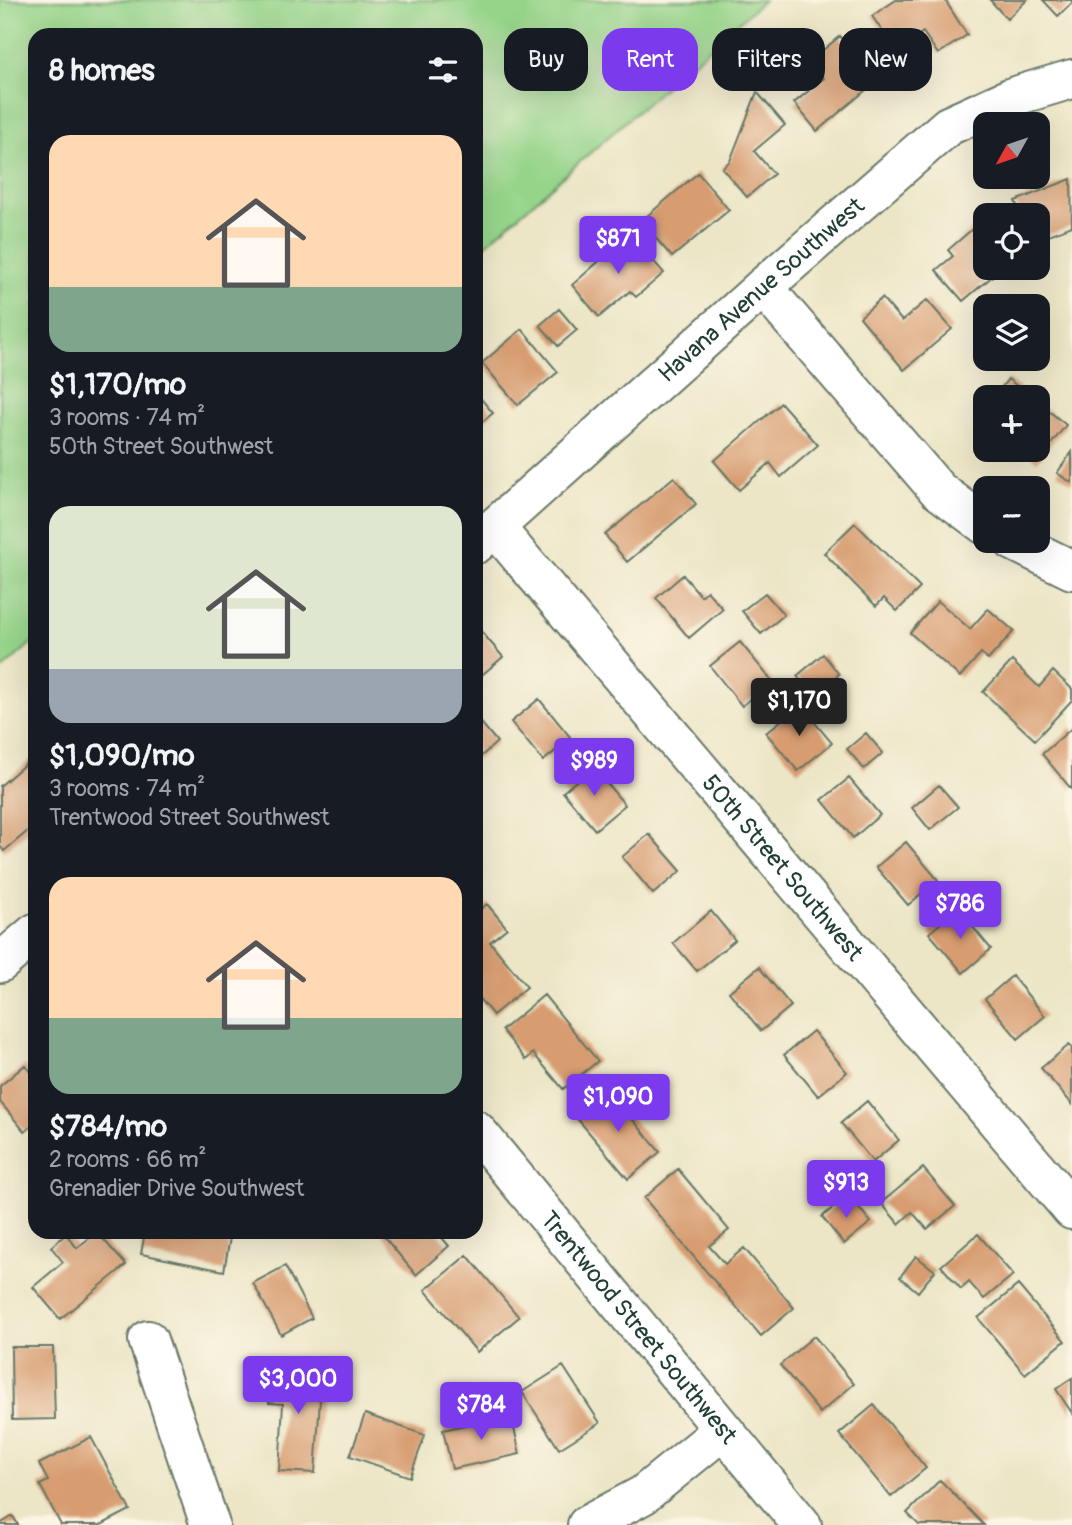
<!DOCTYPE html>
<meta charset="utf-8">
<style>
body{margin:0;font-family:Pangolin,sans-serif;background:#242831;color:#f1f3f6;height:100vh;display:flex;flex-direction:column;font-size:26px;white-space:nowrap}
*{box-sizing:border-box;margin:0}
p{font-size:23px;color:#9ea1a6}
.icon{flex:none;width:38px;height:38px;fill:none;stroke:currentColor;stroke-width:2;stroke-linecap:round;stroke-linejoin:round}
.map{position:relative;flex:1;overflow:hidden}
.drawer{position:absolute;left:28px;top:28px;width:455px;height:1211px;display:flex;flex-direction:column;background:#171b24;border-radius:21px;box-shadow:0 7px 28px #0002}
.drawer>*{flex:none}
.banner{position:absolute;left:504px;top:28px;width:462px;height:63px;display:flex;gap:14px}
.needle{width:46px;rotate:230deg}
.buttons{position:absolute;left:973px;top:112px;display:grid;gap:14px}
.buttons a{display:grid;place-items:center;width:77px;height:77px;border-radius:14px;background:#171b24;box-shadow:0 7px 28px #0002;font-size:35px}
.price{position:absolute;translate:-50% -60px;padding:0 16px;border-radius:7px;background:#7c3aed;color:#fff;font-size:23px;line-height:46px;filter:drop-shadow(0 2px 4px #0008)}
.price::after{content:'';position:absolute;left:50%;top:42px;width:21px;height:16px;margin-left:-10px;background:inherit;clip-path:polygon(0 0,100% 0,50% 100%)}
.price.on{background:#222;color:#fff}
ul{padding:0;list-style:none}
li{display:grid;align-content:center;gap:14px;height:371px;padding:0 21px}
li span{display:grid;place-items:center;height:217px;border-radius:21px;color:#555}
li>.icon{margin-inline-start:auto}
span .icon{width:126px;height:126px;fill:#fffc;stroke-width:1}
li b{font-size:30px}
h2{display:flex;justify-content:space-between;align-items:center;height:84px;padding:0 21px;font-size:30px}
.chip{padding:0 24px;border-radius:21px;background:#171b24;box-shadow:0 7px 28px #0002;font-size:24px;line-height:63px}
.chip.on{background:#7c3aed;color:#fff}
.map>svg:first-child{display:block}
.green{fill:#96d48a;stroke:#5a885f;stroke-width:2}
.building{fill:#d79c6f}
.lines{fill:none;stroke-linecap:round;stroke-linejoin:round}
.minor-casing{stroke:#677867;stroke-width:42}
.minor{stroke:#fff;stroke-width:38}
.labels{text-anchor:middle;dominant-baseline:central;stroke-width:5;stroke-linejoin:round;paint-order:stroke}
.street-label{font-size:24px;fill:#1f3d34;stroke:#fcf5e5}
</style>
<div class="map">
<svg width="1072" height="1525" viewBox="0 0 1072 1525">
<rect width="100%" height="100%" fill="#fcf5e5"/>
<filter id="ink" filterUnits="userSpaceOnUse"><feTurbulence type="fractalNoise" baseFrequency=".0143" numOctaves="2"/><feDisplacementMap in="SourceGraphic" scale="14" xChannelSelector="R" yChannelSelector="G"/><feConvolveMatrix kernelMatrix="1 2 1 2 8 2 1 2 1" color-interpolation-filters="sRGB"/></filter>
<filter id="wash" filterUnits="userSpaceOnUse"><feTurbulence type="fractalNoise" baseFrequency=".00686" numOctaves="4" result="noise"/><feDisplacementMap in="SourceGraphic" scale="28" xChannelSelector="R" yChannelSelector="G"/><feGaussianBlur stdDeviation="1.57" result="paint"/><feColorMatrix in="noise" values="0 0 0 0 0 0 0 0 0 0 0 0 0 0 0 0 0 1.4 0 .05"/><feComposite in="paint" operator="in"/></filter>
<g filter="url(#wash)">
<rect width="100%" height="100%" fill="#ece6c7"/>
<path class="green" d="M0 0H764L476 253V35H35V640L0 671Z"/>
<g id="blocks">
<path class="building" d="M896 0H945L967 35 938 54 923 32 895 50 872 16Z
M990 0H1027L1007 19Z
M1043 0H1072V3L1058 16Z
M840 36 878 80 817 131 794 103 824 78 810 61Z
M757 92 785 125 754 151 774 174 747 197 722 168 730 161Z
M698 173 729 210 672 257 641 221Z
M1071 179 1072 226 1038 239V215H1021L1015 201Z
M985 218V268H1002L963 301 936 270 953 256 948 250Z
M630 234 664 273 636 297 630 291 599 317 572 285Z
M882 298 902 321 927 300 952 329 904 370 860 317Z
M559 309 577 330 558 346 540 325Z
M522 329 558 372 518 405 482 363Z
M1008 379 1031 397H994Z
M476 393 493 413 476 427Z
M1038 402 1066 425 1037 462 1022 450H1038Z
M781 403 818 445 781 477 770 463 739 490 714 461Z
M1072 452V483L1057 473Z
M674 477 696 504 627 562 605 535Z
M855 523 920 588 897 611 884 598 876 606 824 553Z
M683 575 701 596 707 591 723 609 689 638 656 598Z
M765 593 784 615 761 634 742 611Z
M938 601 970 629 988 609 1014 631 988 660 981 653 960 677 910 633Z
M480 630 503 657 476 680V633Z
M740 642 772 681 742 706 710 666Z
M823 654 839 674 813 696 797 676Z
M1012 661 1039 687 1053 671 1072 689V700L1035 740 983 692Z
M539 699 571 738 543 761 511 722Z
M800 705 832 743 798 771 766 733Z
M478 719 497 742 476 761V721Z
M1072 728V790L1042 754Z
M866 733 883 753 864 769 847 749Z
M31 759 35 764V825L4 851 0 846V786Z
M593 767 625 805 595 830 563 792Z
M849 778 880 815 853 838 822 800Z
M939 785 958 807 930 830 912 808Z
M649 834 681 871 653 894 622 857Z
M906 842 938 880 908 905 876 867Z
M487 904 507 928 490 942 527 987 493 1015 476 995V913Z
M958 909 991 949 963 973 929 933Z
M711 911 735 940 697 971 673 943Z
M759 967 791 1006 761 1031 729 992Z
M1012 976 1045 1016 1018 1039 985 999Z
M544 995 598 1061 563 1089 533 1053 526 1060 502 1030Z
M813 1031 847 1072 818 1096 784 1055Z
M1069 1045 1072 1048V1104L1041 1068Z
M25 1065 31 1072 35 1068V1123L25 1132 0 1102V1086Z
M608 1090 660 1152 628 1179 576 1117Z
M867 1101 899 1140 873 1162 841 1123Z
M923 1168 955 1206 927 1229 912 1212 899 1224 881 1203Z
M678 1169 729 1230 709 1246 725 1264 744 1248 794 1308 761 1336 644 1198Z
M848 1195 871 1222 844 1244 822 1217Z
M97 1232 126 1265 60 1319 33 1287 63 1262 51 1247 66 1234 77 1248Z
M145 1232H231L224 1271 141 1254Z
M380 1232H437L449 1246 416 1275Z
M978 1234 1013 1275 984 1299 969 1282 961 1289 941 1266Z
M467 1255 519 1317 477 1352 425 1290Z
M916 1256 935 1271 918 1292 900 1277Z
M285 1266 312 1318 281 1335 253 1283Z
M1018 1285 1065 1341 1025 1374 978 1318Z
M814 1336 854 1384 820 1413 780 1365Z
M11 1347H53L55 1419 12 1420Z
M563 1366 600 1423 559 1449 522 1392Z
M271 1367 322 1370 315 1473 279 1471 283 1404 269 1403Z
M1072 1378V1413L1056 1389Z
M874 1405 926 1468 891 1497 839 1434Z
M365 1414 425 1435 410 1477 350 1456Z
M511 1415 520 1454 452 1469 443 1430Z
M91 1437 130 1510 101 1525H61L40 1485 48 1481 39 1464Z
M940 1480 984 1525H919L907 1513Z
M13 1516 18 1525H0V1524Z"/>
</g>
</g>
<g filter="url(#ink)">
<use href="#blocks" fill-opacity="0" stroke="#677867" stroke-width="2"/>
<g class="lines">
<defs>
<g id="minor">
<path d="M763 287 938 490 985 525"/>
<path id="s1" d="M495 527 1072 1210"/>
<path d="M1013 541 1072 570"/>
<path id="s2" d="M476 544 763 287 948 126 1012 97 1072 79"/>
<path d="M0 963 35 933"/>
<path id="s3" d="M476 1130 802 1525"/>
<path d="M148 1340 210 1525"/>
<path d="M587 1525 643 1495 723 1430"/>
</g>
</defs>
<use href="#minor" class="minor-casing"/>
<use href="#minor" class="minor"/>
</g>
</g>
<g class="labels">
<g class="street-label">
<text stroke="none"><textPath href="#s2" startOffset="382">Havana Avenue Southwest</textPath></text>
<text stroke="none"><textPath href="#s1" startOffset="446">50th Street Southwest</textPath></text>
<text stroke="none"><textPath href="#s3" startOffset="256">Trentwood Street Southwest</textPath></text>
</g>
</g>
</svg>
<div class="buttons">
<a><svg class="needle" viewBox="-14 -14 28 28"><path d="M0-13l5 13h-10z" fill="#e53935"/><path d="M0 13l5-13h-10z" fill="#9ea1a6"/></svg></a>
<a><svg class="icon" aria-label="locate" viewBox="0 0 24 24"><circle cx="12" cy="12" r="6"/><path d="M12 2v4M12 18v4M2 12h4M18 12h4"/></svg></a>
<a><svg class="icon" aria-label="layers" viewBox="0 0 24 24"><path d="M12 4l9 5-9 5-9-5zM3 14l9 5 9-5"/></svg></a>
<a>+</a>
<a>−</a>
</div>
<b class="price" style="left:618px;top:276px">$871</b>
<b class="price on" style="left:799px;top:738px">$1,170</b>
<b class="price" style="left:594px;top:798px">$989</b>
<b class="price" style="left:960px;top:941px">$786</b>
<b class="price" style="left:618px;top:1134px">$1,090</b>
<b class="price" style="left:846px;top:1220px">$913</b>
<b class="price" style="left:298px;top:1416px">$3,000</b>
<b class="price" style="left:481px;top:1442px">$784</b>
<div class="banner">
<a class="chip">Buy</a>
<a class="chip on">Rent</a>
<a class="chip">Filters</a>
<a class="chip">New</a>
</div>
<section class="drawer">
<h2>8 homes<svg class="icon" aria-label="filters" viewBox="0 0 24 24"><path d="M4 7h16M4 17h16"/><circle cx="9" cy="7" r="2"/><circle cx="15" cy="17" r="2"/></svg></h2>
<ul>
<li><span style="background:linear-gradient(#ffd9b3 70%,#7fa58c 0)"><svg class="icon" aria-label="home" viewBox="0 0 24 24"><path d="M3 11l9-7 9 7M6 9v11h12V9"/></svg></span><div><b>$1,170/mo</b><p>3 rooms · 74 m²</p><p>50th Street Southwest</p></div></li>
<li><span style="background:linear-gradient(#dfe7d0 75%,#9aa5b1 0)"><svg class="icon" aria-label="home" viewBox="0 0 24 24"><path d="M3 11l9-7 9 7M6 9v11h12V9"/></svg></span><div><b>$1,090/mo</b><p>3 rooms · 74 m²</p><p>Trentwood Street Southwest</p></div></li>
<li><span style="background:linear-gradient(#ffd9b3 65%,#7fa58c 0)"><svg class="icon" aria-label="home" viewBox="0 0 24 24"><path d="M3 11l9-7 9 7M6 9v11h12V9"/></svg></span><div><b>$784/mo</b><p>2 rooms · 66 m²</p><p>Grenadier Drive Southwest</p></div></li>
</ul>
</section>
</div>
